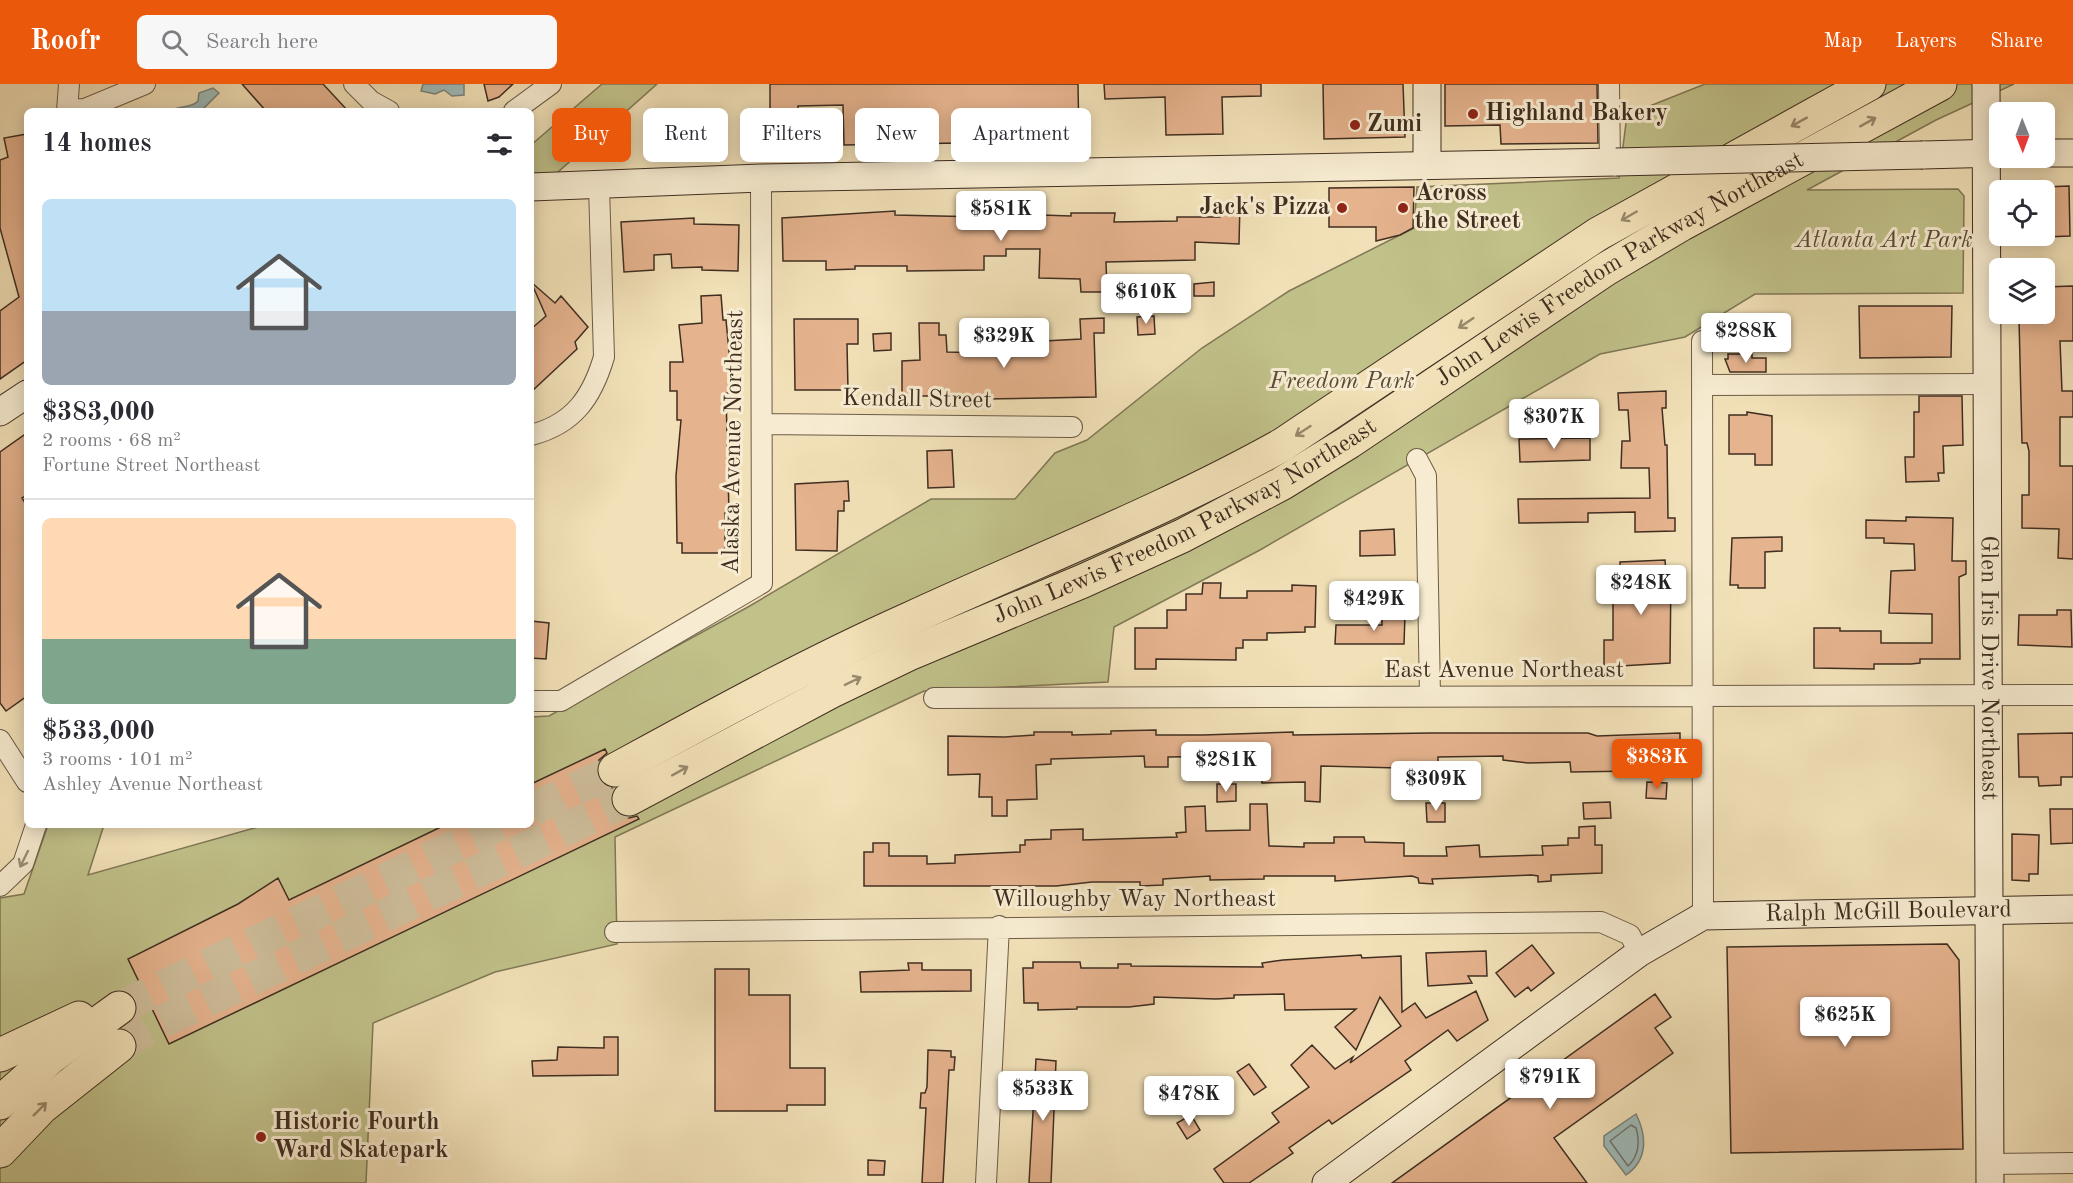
<!DOCTYPE html>
<meta charset="utf-8">
<style>
body{margin:0;font-family:"Old Standard TT",serif;background:#f7f7f7;color:#2b2b33;height:100vh;display:flex;flex-direction:column;font-size:22px;white-space:nowrap}
*{box-sizing:border-box;margin:0}
p{font-size:20px;color:#7c7c81}
.icon{flex:none;width:33px;height:33px;fill:none;stroke:currentColor;stroke-width:2;stroke-linecap:round;stroke-linejoin:round}
.map{position:relative;flex:1;overflow:hidden}
.panel{position:absolute;left:24px;top:24px;width:510px;height:720px;display:flex;flex-direction:column;background:#fff;border-radius:9px;box-shadow:0 3px 15px #0003}
.panel>*{flex:none}
.banner{position:absolute;left:552px;top:24px;width:570px;height:54px;display:flex;gap:12px}
.needle{width:39px;rotate:179deg}
.fabs{position:absolute;left:1989px;top:18px;display:grid;gap:12px}
.fabs a{display:grid;place-items:center;width:66px;height:66px;border-radius:9px;background:#fff;box-shadow:0 3px 15px #0003;font-size:30px}
.price{position:absolute;translate:-50% -51px;padding:0 14px;border-radius:6px;background:#fff;color:#222;font-size:20px;line-height:39px;filter:drop-shadow(0 2px 3px #0008)}
.price::after{content:'';position:absolute;left:50%;top:36px;width:18px;height:14px;margin-left:-9px;background:inherit;clip-path:polygon(0 0,100% 0,50% 100%)}
.price.current{background:#ea580c;color:#fff}
ul{padding:0;list-style:none}
li{display:grid;align-content:center;gap:12px;height:318px;padding:0 18px}
li+li{border-top:2px solid #e1e1e2}
li span{display:grid;place-items:center;height:186px;border-radius:9px;color:#555}
li>.icon{margin-inline-start:auto}
span .icon{width:108px;height:108px;fill:#fffc;stroke-width:1}
li b{font-size:26px}
h2{display:flex;justify-content:space-between;align-items:center;height:72px;padding:0 18px;font-size:26px}
.pill{padding:0 21px;border-radius:9px;background:#fff;box-shadow:0 3px 15px #0003;font-size:21px;line-height:54px}
.pill.current{background:#ea580c;color:#fff}
header{display:flex;align-items:center;gap:36px;box-sizing:border-box;height:84px;padding:0 30px;background:#ea580c;color:#fff}
header strong{font-size:28px}
nav{display:flex;gap:33px;margin-inline-start:auto;font-size:21px}
.search{width:420px;height:54px;background:#f7f7f7;display:flex;align-items:center;gap:15px;box-sizing:border-box;padding:0 21px;border-radius:9px;color:#7c7c81;font-size:22px}
.map>svg:first-child{display:block}
.green{fill:#c1c18a;stroke:#807856;stroke-width:1.5}
.water{fill:#9fbbb9;stroke:#79837c;stroke-width:1.5}
.lines{fill:none;stroke-linecap:round;stroke-linejoin:round}
.shore{stroke:#70746d;stroke-width:1.5}
.building{fill:#e5b38e;stroke:#402e21;stroke-width:1.5}
.highway-tunnel{stroke:#cebd9a;stroke-width:33;stroke-dasharray:33 16;stroke-linecap:butt}
.street-casing{stroke:#6c5b47;stroke-width:22}
.secondary-casing{stroke:#402e21;stroke-width:29}
.highway-casing{stroke:#402e21;stroke-width:35}
.street{stroke:#f7ecd1;stroke-width:20}
.secondary{stroke:#f7ecd1;stroke-width:27}
.highway{stroke:#f2e1b8;stroke-width:33}
.secondary-bridge-casing{stroke:#402e21;stroke-width:29;stroke-linecap:butt}
.secondary-bridge{stroke:#f7ecd1;stroke-width:27}
.oneway{stroke:#99886c}
.oneway2{stroke:#9c8d79}
.poi-dot{fill:#8f2418;stroke:#f7ecd1;stroke-width:2}
.labels{text-anchor:middle;dominant-baseline:central;stroke-width:6;stroke-linejoin:round;paint-order:stroke}
.poi-label{font-size:24px;font-weight:bold;fill:#402e21;stroke:#f7ecd1;text-anchor:start}
.park-label{font-size:24px;font-style:italic;fill:#5a4b36;stroke:#f7ecd1}
.street-label{font-size:24px;fill:#402e21;stroke:#f7ecd1}
</style>
<header>
<strong>Roofr</strong>
<div class="search"><svg class="icon" aria-label="search" viewBox="0 0 24 24"><circle cx="10" cy="10" r="6"/><path d="M15 15l6 6"/></svg>Search here</div>
<nav><a>Map</a><a>Layers</a><a>Share</a></nav>
</header>
<div class="map">
<svg width="2073" height="1099" viewBox="0 0 2073 1099">
<rect width="100%" height="100%" fill="#f2e1b8"/>
<filter id="stains"><feTurbulence type="fractalNoise" baseFrequency=".00333" numOctaves="4"/><feColorMatrix values="0 0 0 0 .2 0 0 0 0 .09 0 0 0 0 .02 0 0 0 .5 -.17"/></filter>
<radialGradient id="worn" r=".72"><stop offset=".6" stop-color="#630" stop-opacity="0"/><stop offset="1" stop-color="#630" stop-opacity=".3"/></radialGradient>
<path class="green" d="M602 0H657L531 112V61Z
M1705 0H2014L1936 36 1807 106 1958 105 1964 112 1963 209 1755 210 1685 253 1600 270 1260 466 1114 543 1108 598 924 607 615 753 617 860 495 888 373 939 366 1099H0V814L24 810 48 741H104L88 791 265 741H531V633L549 632 748 523 931 415H1015L1055 369 1087 356 1202 264 1289 207 1414 144 1417 103 1619 94 1627 31Z"/>
<path class="water" d="M423 0H464V11L452 12 444 6 435 10 421 7Z
M213 4 219 9 201 27H170C179 21 191 25 198 17L199 9Z
M1636 1030C1647 1052 1648 1076 1626 1091L1604 1062V1052Z"/>
<g class="lines">
<path class="shore" d="M1631 1041 1636 1044C1640 1057 1639 1072 1628 1082L1610 1057Z"/>
</g>
<path class="building" d="M242 0H323L348 27H266Z
M484 0H513L499 13 488 17Z
M770 0H1078L1079 57 844 61 843 21 798 22V29L770 30Z
M1104 0H1261V12L1222 13 1223 50 1166 51 1165 13 1105 15Z
M1323 0H1403L1405 53 1324 55Z
M1445 0H1597L1598 59 1501 60 1500 41 1445 42Z
M27 50V276L0 295V227L19 213 0 144V76L8 73 4 54Z
M829 57 830 70 789 71V59Z
M2069 102 2070 152 2044 153V103Z
M1414 103 1413 144 1400 151 1376 157V143H1329V104Z
M1221 120H1240L1239 160 1195 158V176L1106 178 1107 208H1081L1080 195 1039 194 1040 165H1006V172H984V186L907 187V182H855V185L826 186V177H783L782 134 895 127V131L983 133V139L1041 138V131L1071 132V129H1115L1114 138 1177 137V133H1220Z
M694 134V140L739 141 738 187 702 186V183L672 184 671 170 654 171V186L624 188 621 138Z
M531 198 555 219 561 212 588 243 575 258 577 265 531 308V245L546 232Z
M1214 198V212H1194V200Z
M2073 202V257H2060L2062 307H2073V333H2060V382H2073V475L2058 474 2059 445 2022 444V411H2029V367L2027 359H2022L2019 235 2044 236V203Z
M721 211 723 236H726L729 267V309H726L729 429H725V469H682V459H677L676 392 681 336H677V307H670V278H683L679 241 702 239 701 212Z
M1859 222H1952L1951 273 1860 274Z
M1154 232 1155 250 1138 251 1137 233Z
M1104 234V249H1094L1096 313 983 315V320H965V312H902V277L920 276 919 239H939V251H946L947 268 986 269V262H1044V257L1081 255 1080 235Z
M794 235H858V260H847L848 306H795Z
M891 249V266L874 267 873 250Z
M1728 270H1752V274H1766V288H1730L1725 275H1728Z
M1666 307V324H1662L1665 361H1667L1668 434H1675V447L1635 448V428L1588 429V438L1519 439 1518 415 1650 414 1649 384H1621L1622 357H1630L1628 326H1619L1618 309Z
M1919 312H1962L1963 361 1943 362 1944 389H1938L1939 397 1906 398 1905 373H1914V328H1919Z
M1747 328 1772 332V381H1755V370H1729V331H1747Z
M27 349V411L22 414 27 422V612L6 627 0 619V368Z
M1590 354V376L1520 378 1519 355Z
M952 366 954 403 928 404 927 367Z
M848 397 849 417H844V427H838L837 467 796 466 795 400Z
M1906 433 1953 434 1952 477H1966V490L1959 493 1960 575H1920V579L1911 580H1874V585L1814 584V544H1840V547H1881V559H1932V530L1889 529 1891 487 1915 486 1914 460 1884 459V454H1866V436L1906 437Z
M1394 445 1395 471 1360 472V447Z
M1782 453V467L1765 468V504H1738V501H1730L1732 454Z
M1665 476 1666 488H1671L1670 579 1604 583V556H1613V519H1621L1620 478Z
M1203 499H1221L1220 514H1247V507H1292V501L1316 502 1315 543H1305V548L1267 549V556H1243V564H1236V576L1156 575V585H1135V544H1167V526H1186V510H1202Z
M2057 526H2071L2072 563 2018 561 2019 531H2057Z
M1382 530 1405 531 1404 560H1335L1336 541H1382Z
M531 537 549 539 546 575 531 574Z
M1156 646V651H1203L1293 648V651L1431 649H1588L1597 652 1680 649V662H1674V670L1635 671V687L1571 688 1570 678 1528 679 1503 676V672L1438 673V685L1321 682 1320 718 1305 717V698L1262 699V684H1234L1233 672 1168 673V683H1145L1144 672 1051 675V680L1036 681 1037 715 1007 716V732H992V713H979L980 690 948 691V652L1005 653 1034 651V648H1072V651L1111 650V647Z
M2073 649V693H2061V701L2039 702 2038 693H2019L2018 650Z
M605 665 607 669 599 676 596 686 599 695 605 702 614 705 610 714 612 723 620 731 629 734 637 732 639 735 169 960 128 875 238 820 278 794 289 816 445 741H531V700Z
M1647 698 1667 699 1666 715 1646 714Z
M1217 700H1236V717L1217 718Z
M1610 718 1611 734 1584 735 1583 719Z
M1426 719H1445V738H1427Z
M1250 720H1267L1269 762 1304 763V759H1334V753H1364L1365 758 1404 759V772H1447L1446 763 1479 761 1480 773 1543 771 1542 762 1568 761V754H1579V743L1595 742V761H1602V789L1551 791V797L1538 798V792L1532 791 1432 795 1433 800 1419 799 1418 794 1412 792 1335 797V792H1264V795L1210 796V792L1163 795V801L1140 802V798H1092L1056 802H864V768H873V759H889V772H927V780L955 779V771L1020 768V761H1025V756L1051 755V746L1083 745V756L1177 753 1176 749 1186 748 1185 723 1205 722 1206 747 1250 746Z
M2050 725H2073V759L2051 760Z
M2012 750 2039 751 2038 790H2029V797L2012 796Z
M1947 860 1959 876 1963 1065 1731 1069 1727 863Z
M1532 861 1554 889 1531 907 1528 903 1515 913 1496 889Z
M1486 867 1487 892H1468L1472 899 1428 902 1426 869Z
M1361 871 1362 874 1401 872 1402 928 1415 919 1426 934 1476 907 1488 936 1457 957 1448 946 1405 977 1411 986 1332 1040 1329 1036 1289 1064 1293 1069 1249 1099H1224L1214 1085 1279 1038 1272 1029 1309 1003 1291 981 1312 961 1335 985 1353 973 1350 979 1401 942 1380 913 1356 966 1335 943 1356 925 1285 926 1284 910 1234 911V914L1216 915 1154 913V920L1129 923H1077V925L1038 926V919H1024L1023 884H1033V878H1080L1081 884H1118V880H1131V882L1263 883 1262 879 1283 876Z
M908 879H922V886H971V907L861 908 860 888 909 886Z
M715 885H749V911H790V984H825V1021H787V1027H715Z
M1655 910 1671 933 1655 944 1673 969 1554 1054 1587 1099H1392Z
M604 953H618V991L533 992 532 977 557 976 558 963 604 964Z
M928 966 951 967V973H955L954 986H949L943 1099H922L926 1024H920L921 1009H925L927 1003Z
M1036 975 1056 977 1051 1099H1029Z
M1249 980 1266 1003 1254 1011 1237 988Z
M1191 1031 1200 1046 1187 1055 1177 1039Z
M868 1076 885 1077 884 1091H868Z"/>
<g class="lines">
<path class="highway-tunnel" d="M531 726 615 686
M119 924 499 741
M119 962 159 939 629 715"/>
<defs>
<path id="street" d="M354 0 371 17 389 27
M1609 0 1610 78
M67 26 85 25 145 0
M67 27 69 0
M514 27 551 0
M1702 257 1703 832
M1702 301 1985 300
M762 340 1072 343
M531 351C574 340 592 313 604 273L599 102
M1417 375 1426 392 1430 612
M934 614 2073 611
M531 617H561L762 499 761 94
M0 656 27 698
M0 802 23 780 36 741
M615 848 1601 838 1630 851 1639 869
M1989 1080 2073 1079
M986 1099 999 842"/>
<g id="secondary">
<path d="M1427 0V81"/>
<path id="s1" d="M1986 0 1990 1099"/>
<path d="M2044 69H2073"/>
<path d="M1923 71 2000 69"/>
<path d="M531 103 761 94 1616 78"/>
<path d="M0 328 27 310"/>
<path id="s2" d="M1326 1099 1639 869 1703 832 2073 825"/>
</g>
<g id="highway">
<path d="M615 686C712 633 808 580 909 535 1034 477 1162 428 1282 361L1598 150 1869 0"/>
<path id="s3" d="M629 715 830 608 911 569 1083 497 1182 452 1281 400 1349 358 1606 185 1682 140 1940 0"/>
<path d="M0 971 79 934"/>
<path d="M0 1019 50 974 119 924"/>
<path d="M0 1067 42 1023 119 962"/>
</g>
</defs>
<use href="#street" class="street-casing"/>
<use href="#secondary" class="secondary-casing"/>
<use href="#highway" class="highway-casing"/>
<use href="#street" class="street"/>
<use href="#secondary" class="secondary"/>
<use href="#highway" class="highway"/>
<defs>
<path id="secondary-bridge" d="M1616 78 1923 71"/>
</defs>
<use href="#secondary-bridge" class="secondary-bridge-casing"/>
<use href="#secondary-bridge" class="secondary-bridge"/>
</g>
<defs><path id="oneway-shaft" d="M-6 0H5M1.5-3L5.5 0L1.5 3" fill="none" stroke-width="1.6" stroke-linecap="round" stroke-linejoin="round" transform="scale(1.5)"/></defs>
<g class="oneway">
<use href="#oneway-shaft" transform="translate(1799 38) rotate(151)"/>
<use href="#oneway-shaft" transform="translate(1868 38) rotate(-29)"/>
<use href="#oneway-shaft" transform="translate(1629 132) rotate(150)"/>
<use href="#oneway-shaft" transform="translate(1466 239) rotate(146)"/>
<use href="#oneway-shaft" transform="translate(1303 347) rotate(147)"/>
<use href="#oneway-shaft" transform="translate(853 597) rotate(-26)"/>
<use href="#oneway-shaft" transform="translate(680 687) rotate(-29)"/>
<use href="#oneway-shaft" transform="translate(40 1025) rotate(-45)"/>
</g>
<use class="oneway2" href="#oneway-shaft" transform="translate(24 775) rotate(116)"/>
<g class="poi-dot">
<circle cx="1473" cy="30" r="6"/>
<circle cx="1355" cy="41" r="6"/>
<circle cx="1342" cy="124" r="6"/>
<circle cx="1403" cy="124" r="6"/>
<circle cx="261" cy="1053" r="6"/>
</g>
<g class="labels">
<g class="poi-label">
<text x="1485" y="30">Highland Bakery</text>
<text x="1367" y="41">Zumi</text>
<text x="1415" y="110">Across<tspan x="1415" dy="28">the Street</tspan></text>
<text x="1330" y="124" text-anchor="end">Jack's Pizza</text>
<text x="273" y="1039">Historic Fourth<tspan x="273" dy="28">Ward Skatepark</tspan></text>
</g>
<g class="park-label">
<text x="1884" y="157">Atlanta Art Park</text>
<text x="1342" y="298">Freedom Park</text>
</g>
<g class="street-label">
<text stroke="none"><textPath href="#s3" startOffset="1126">John Lewis Freedom Parkway Northeast</textPath></text>
<text transform="translate(917 316) rotate(1)">Kendall Street</text>
<text transform="translate(734 358) rotate(-89)">Alaska Avenue Northeast</text>
<text stroke="none"><textPath href="#s3" startOffset="622">John Lewis Freedom Parkway Northeast</textPath></text>
<text stroke="none"><textPath href="#s1" startOffset="584">Glen Iris Drive Northeast</textPath></text>
<text x="1504" y="587">East Avenue Northeast</text>
<text x="1134" y="816">Willoughby Way Northeast</text>
<text stroke="none"><textPath href="#s2" startOffset="648">Ralph McGill Boulevard</textPath></text>
</g>
</g>
<rect width="100%" height="100%" filter="url(#stains)"/>
<rect width="100%" height="100%" fill="url(#worn)"/>
</svg>
<div class="fabs">
<a><svg class="needle" viewBox="-14 -14 28 28"><path d="M0-13l5 13h-10z" fill="#e53935"/><path d="M0 13l5-13h-10z" fill="#7c7c81"/></svg></a>
<a><svg class="icon" aria-label="locate" viewBox="0 0 24 24"><circle cx="12" cy="12" r="6"/><path d="M12 2v4M12 18v4M2 12h4M18 12h4"/></svg></a>
<a><svg class="icon" aria-label="layers" viewBox="0 0 24 24"><path d="M12 4l9 5-9 5-9-5zM3 14l9 5 9-5"/></svg></a>
</div>
<b class="price" style="left:1001px;top:158px">$581K</b>
<b class="price" style="left:1146px;top:241px">$610K</b>
<b class="price" style="left:1746px;top:280px">$288K</b>
<b class="price" style="left:1004px;top:285px">$329K</b>
<b class="price" style="left:1554px;top:366px">$307K</b>
<b class="price" style="left:1641px;top:532px">$248K</b>
<b class="price" style="left:1374px;top:548px">$429K</b>
<b class="price current" style="left:1657px;top:706px">$383K</b>
<b class="price" style="left:1226px;top:709px">$281K</b>
<b class="price" style="left:1436px;top:728px">$309K</b>
<b class="price" style="left:1845px;top:964px">$625K</b>
<b class="price" style="left:1550px;top:1026px">$791K</b>
<b class="price" style="left:1043px;top:1038px">$533K</b>
<b class="price" style="left:1189px;top:1043px">$478K</b>
<div class="banner">
<a class="pill current">Buy</a>
<a class="pill">Rent</a>
<a class="pill">Filters</a>
<a class="pill">New</a>
<a class="pill">Apartment</a>
</div>
<section class="panel">
<h2>14 homes<svg class="icon" aria-label="filters" viewBox="0 0 24 24"><path d="M4 7h16M4 17h16"/><circle cx="9" cy="7" r="2"/><circle cx="15" cy="17" r="2"/></svg></h2>
<ul>
<li><span style="background:linear-gradient(#bfe0f5 60%,#9aa5b1 0)"><svg class="icon" aria-label="home" viewBox="0 0 24 24"><path d="M3 11l9-7 9 7M6 9v11h12V9"/></svg></span><div><b>$383,000</b><p>2 rooms · 68 m²</p><p>Fortune Street Northeast</p></div></li>
<li><span style="background:linear-gradient(#ffd9b3 65%,#7fa58c 0)"><svg class="icon" aria-label="home" viewBox="0 0 24 24"><path d="M3 11l9-7 9 7M6 9v11h12V9"/></svg></span><div><b>$533,000</b><p>3 rooms · 101 m²</p><p>Ashley Avenue Northeast</p></div></li>
</ul>
</section>
</div>
